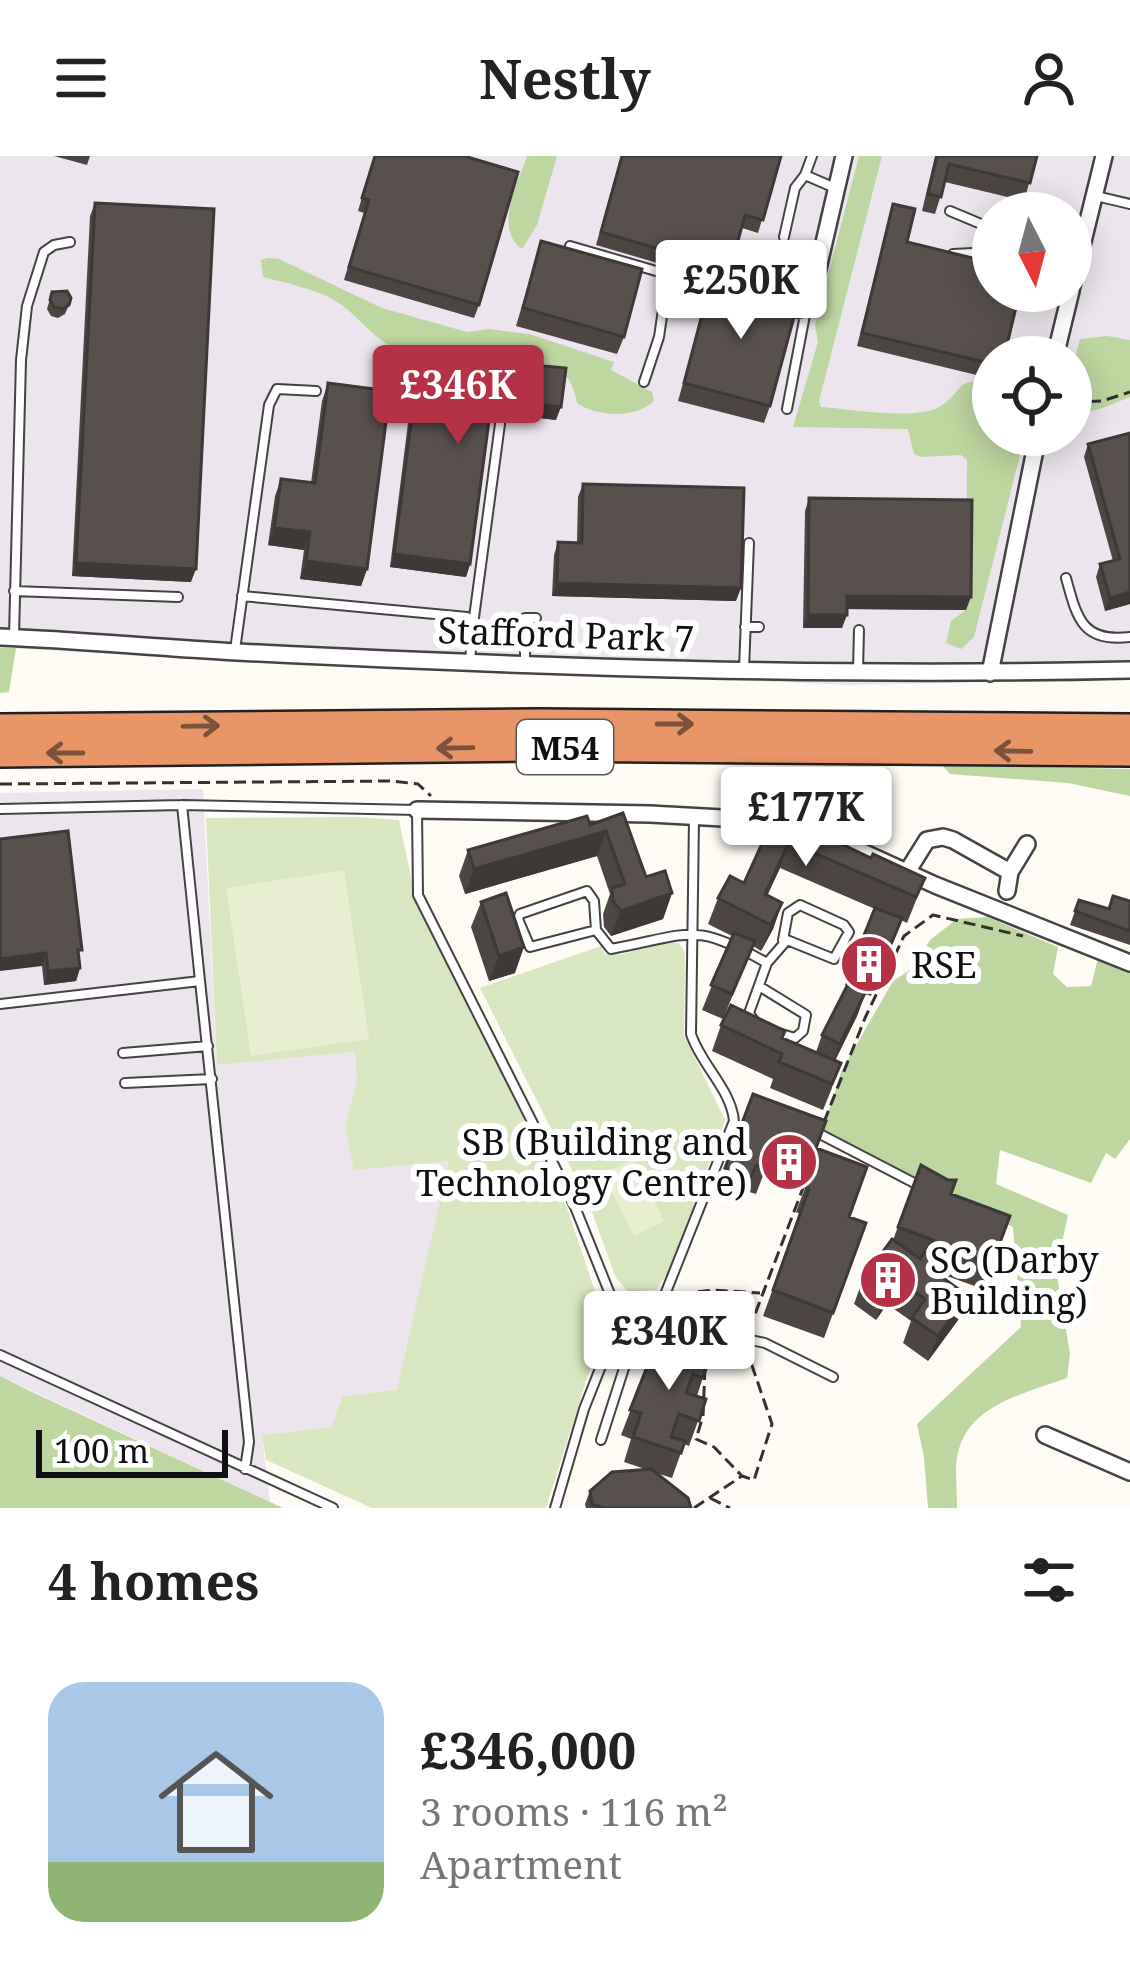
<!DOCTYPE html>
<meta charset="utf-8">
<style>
body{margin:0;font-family:"Noto Serif",serif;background:#f6f6f6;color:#222;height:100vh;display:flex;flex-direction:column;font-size:45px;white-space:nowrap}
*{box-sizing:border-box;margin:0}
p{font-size:39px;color:#767676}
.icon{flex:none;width:66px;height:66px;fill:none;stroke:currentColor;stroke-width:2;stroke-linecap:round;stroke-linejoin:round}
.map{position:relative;height:1352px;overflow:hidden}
.panel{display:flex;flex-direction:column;background:#fff;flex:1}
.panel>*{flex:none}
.needle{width:78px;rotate:174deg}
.tools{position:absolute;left:972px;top:36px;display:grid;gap:24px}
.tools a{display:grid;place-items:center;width:120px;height:120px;border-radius:50%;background:#fff;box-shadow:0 6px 30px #0003;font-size:60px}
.scale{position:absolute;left:36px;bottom:30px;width:192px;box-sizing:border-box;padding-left:12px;border:6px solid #101010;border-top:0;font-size:33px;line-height:42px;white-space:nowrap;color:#101010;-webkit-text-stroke:9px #fff;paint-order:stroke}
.price{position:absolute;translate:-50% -102px;padding:0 27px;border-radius:12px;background:#fff;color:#222;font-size:39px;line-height:78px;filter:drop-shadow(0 3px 6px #0008)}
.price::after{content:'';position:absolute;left:50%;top:72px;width:36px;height:27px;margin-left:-18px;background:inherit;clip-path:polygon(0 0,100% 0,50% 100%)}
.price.selected{background:#b53246;color:#fff}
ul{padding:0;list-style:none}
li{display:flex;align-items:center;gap:36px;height:300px;padding:0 48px}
li span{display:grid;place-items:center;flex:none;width:336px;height:240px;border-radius:36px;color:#555}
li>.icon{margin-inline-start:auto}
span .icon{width:144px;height:144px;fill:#fffc;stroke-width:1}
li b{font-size:51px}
h2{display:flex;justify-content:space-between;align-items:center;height:144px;padding:0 48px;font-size:51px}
header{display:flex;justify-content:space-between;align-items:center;height:156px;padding:0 48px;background:#fff;font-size:54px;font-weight:700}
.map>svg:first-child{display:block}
.industrial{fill:#ece5ed;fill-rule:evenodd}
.green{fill:#d8e7bf}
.forest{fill:#bed6a0}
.pitch{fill:#e7efd0}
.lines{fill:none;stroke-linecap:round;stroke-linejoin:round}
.service-casing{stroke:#434343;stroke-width:12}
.minor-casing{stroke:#434343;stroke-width:20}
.motorway-casing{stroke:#212121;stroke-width:32}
.path{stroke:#323232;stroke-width:3;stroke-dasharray:12 6;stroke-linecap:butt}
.service{stroke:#fff;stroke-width:8}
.minor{stroke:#fff;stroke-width:15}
.motorway{stroke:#e89568;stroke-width:27}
.wall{fill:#4c4542}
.shaded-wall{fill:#3e3836}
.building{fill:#58504d;stroke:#3e3836;stroke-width:3}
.oneway{stroke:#7c523c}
.labels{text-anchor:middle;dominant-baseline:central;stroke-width:12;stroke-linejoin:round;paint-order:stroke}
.shield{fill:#fff;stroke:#585858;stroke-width:3}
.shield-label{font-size:33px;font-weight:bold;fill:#101010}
.street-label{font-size:36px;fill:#101010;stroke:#fff}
.poi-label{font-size:36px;fill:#101010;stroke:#fff;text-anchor:start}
</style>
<header><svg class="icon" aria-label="menu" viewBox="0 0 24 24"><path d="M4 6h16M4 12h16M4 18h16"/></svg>Nestly<svg class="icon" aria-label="person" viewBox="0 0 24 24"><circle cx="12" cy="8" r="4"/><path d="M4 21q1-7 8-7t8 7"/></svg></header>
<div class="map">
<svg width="1130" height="1352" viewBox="0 0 1130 1352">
<rect width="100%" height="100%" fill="#fefbf4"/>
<path class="industrial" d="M0 0H1130V523L848 529 0 492ZM993 57H1071V135H993ZM993 201H1071V279H993Z
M203 633 217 909 356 896 357 922 345 972 450 1004 397 1233 342 1241 333 1271 262 1279 270 1346 0 1220V637Z"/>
<path class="green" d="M356 661 399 664 415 740 567 1052 605 1165 546 1352H372L266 1304 262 1279 332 1271 342 1241 397 1233 449 1005 354 1014 345 972 357 922 355 896 217 909 206 662Z
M668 786 679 787 685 796 684 879 725 964 671 1112 656 1134 628 1136 616 1122 589 1048 480 832 601 790 605 798H623Z"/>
<path class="forest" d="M527 0H557L537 69 522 93C493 72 518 28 527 0Z
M859 0H882L819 245 821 251C849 253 913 264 937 252 965 238 953 218 993 229V279H1025L974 481 961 493 946 487 951 465 966 454 967 304 961 299 921 301 914 298 908 273 793 271 818 186 815 169Z
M268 102 279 103 382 152 467 176 489 173 529 178 614 206 611 214 652 236 654 245C635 263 598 261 577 247 569 198 533 208 498 204 483 202 469 191 453 190 437 189 426 200 409 197 381 192 364 166 342 149 319 133 289 128 263 121L261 104Z
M1107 180 1130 184V241L1100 253 1072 258 1091 240 1071 236V217L1080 183Z
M0 492H16L9 536 0 537Z
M942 609 1130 613V640L1068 627 950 618Z
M987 761 1058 791 1053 818 1067 831 1091 830 1098 802 1130 810V983L1115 1003 1106 997 1091 1027 1000 994 996 1028 1068 1059 1056 1114 1070 1198 1067 1222C1018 1240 958 1251 956 1313 956 1326 957 1339 957 1352H928L924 1301 917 1268 1021 1171 1013 1071 823 974 841 916 893 825 913 812 930 784 957 763Z
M0 1220 32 1236 283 1352H0Z"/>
<path class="pitch" d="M344 714 369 883 251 900 226 732Z
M633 1003 664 1065 634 1080 603 1018Z"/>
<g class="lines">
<defs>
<path id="service" d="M805 19 812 0
M1096 40 1130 48
M950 55 993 73
M784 81 795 32 805 19 835 32
M570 90 718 133
M953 98 993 96
M789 155 805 159 814 132
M644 226 659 181 668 119
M787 253 805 159
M1066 422C1077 462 1082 487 1130 481
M14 435 178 441
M242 440 467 461 473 470 470 505
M473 469 500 268
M745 471H759
M14 480 21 204 27 150 44 96 54 89 70 86
M235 494 269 249 277 233 316 235
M525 505V462H536
M744 513 749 387
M858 514 859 474
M0 653 182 649 417 654 418 739 575 1051 614 1148 651 1162 765 1187 833 1221
M596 774 594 745 587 735 520 758 518 763 530 791 596 774 611 793C689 779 692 764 767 807L787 784 834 803 849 776 844 769 800 749 788 757 783 784
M200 825 249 1286 245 1313
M759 830 806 859 803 875 795 882 778 877
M0 848 200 825 182 649
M754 865 749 857 767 807
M123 897 208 890
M125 927 212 923
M816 976 920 1030
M0 1199 333 1352
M601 1284 634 1181 662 1146 734 965C731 933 701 909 691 878L694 663
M555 1352 584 1253 611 1185 644 1165"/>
<path id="minor" d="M814 130 844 0
M1071 134 1104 0
M1055 201 1071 135
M0 481C79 484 158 492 237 496 534 511 833 521 1130 514
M990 517 1038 279
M417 654 650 658 797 666 935 729 1130 807
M907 716 927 684 943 681 953 684 1010 716
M1007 735 1010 716 1027 688
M1045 1279 1130 1316"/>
<path id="motorway" d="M0 572 540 567 1130 572
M0 597 538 591 1130 596"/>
</defs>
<use href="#service" class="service-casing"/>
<use href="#minor" class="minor-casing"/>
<use href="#motorway" class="motorway-casing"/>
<path class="path" d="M1071 246 1102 245 1130 236
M0 628 391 625 418 628 431 640
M824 966 865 862 904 780 933 759 1023 780
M680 1138 713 1134 760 1137
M749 1174 803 1032
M705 1212 703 1260 696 1283 714 1291 742 1320
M710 1342 730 1352
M694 1352 742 1320 754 1324 772 1268 747 1195"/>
<use href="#service" class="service"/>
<use href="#minor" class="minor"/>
<use href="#motorway" class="motorway"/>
</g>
<path class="wall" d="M54 0H90L87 9Z
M374 0 479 149 474 162 344 124 364 57 358 55Z
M621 0H781L758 77 742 72 726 125 770 250 764 267 678 245 712 123 596 89Z
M935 0H1037L1024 45 945 26 935 58 922 55Z
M95 47 191 426 72 420 90 60Z
M893 48 907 86 993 201V223L857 190Z
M541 85 624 181 617 198 516 170Z
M52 136 69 149 65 158 58 162 51 160 47 153Z
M420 198 556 264 490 256 470 408 466 421 390 411 415 211Z
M328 227 367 413 361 430 300 423 304 394 268 389 275 340 281 323 311 327 322 245Z
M1130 277V448L1105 455 1096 421 1100 408 1113 405 1084 301 1088 288Z
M583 328 736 445 552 440 554 399 558 386 577 387 578 341Z
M809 342 966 454 847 453 842 472H803L805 355Z
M623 657 646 721 672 737 663 763 611 780 604 771 603 758 610 738 597 700 465 738 459 720 468 694 590 669Z
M774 661 871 702 925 722 907 767 901 764 871 840 865 838 857 860 835 904 832 932 823 954 770 932 773 923 712 895 721 869 783 882 816 896 822 879 847 830 845 829 854 804 875 753 780 712 767 739 782 747 773 773 761 795 753 790 723 863 702 854 732 780 708 768 718 742 744 727Z
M0 683 79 802 80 812 76 825 44 829 42 810Z
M1079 744 1109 753 1130 745V789L1070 769Z
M481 746 515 817 489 825 471 771Z
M753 938 816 992 849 1061 866 1067 824 1182 763 1160 800 1058 796 1056 805 1032 764 1017 756 1038 746 1035 742 1047 716 1037Z
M921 1009 951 1038 1010 1060 983 1133 944 1119 942 1121 967 1139 958 1164 928 1205 903 1187 911 1165 887 1148 876 1164 854 1148 863 1123 893 1084Z
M663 1170 664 1200 682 1206 712 1194 697 1240 706 1243 689 1290 684 1288 672 1322 656 1317 691 1352H586L585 1348 590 1335 645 1313 624 1306 631 1283 621 1279Z"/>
<path class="shaded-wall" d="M492 242 561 251 556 264 487 255Z
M274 372 310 376 304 394 268 389Z
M394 398 470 408 466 421 390 411Z
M306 405 367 413 361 430 300 423Z
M76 407 196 413 191 426 72 420Z
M557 427 741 432 736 445 552 440Z
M1130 436V448L1105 455 1110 442Z
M847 440 971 441 966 454 842 453Z
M808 459H847L842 472H803Z
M606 675 597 700 465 738 474 713Z
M789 686 780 712 756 764 765 738Z
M672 737 663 763 611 780 621 755Z
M782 747 773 773 761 795 771 769Z
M524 791 515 817 489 825 499 800Z
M46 797 42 810 0 815V803Z
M80 812 76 825 44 829 48 815Z
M866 835 857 860 831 913 840 888Z
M953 1094 944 1119 927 1142 936 1117Z
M896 1123 887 1148 876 1164 885 1138Z
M967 1139 958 1164 928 1205 938 1180Z"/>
<path class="building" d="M375 0H464L518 16 479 149 349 111 369 44 362 42Z
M622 0H781L763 64 745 59 730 114 601 76Z
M937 0H1037L1030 27 949 8 941 41 928 38Z
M95 47 214 53 196 413 76 407Z
M893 48 915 53 907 86 993 107V135H1020L1004 201H993V208L862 177Z
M541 85 642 113 624 181 523 152Z
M712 121 798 146 770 250 684 227Z
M67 135 71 142 69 149 62 153 54 151 50 144 52 136Z
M420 198 566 212 561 251 492 242 470 408 394 398Z
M328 227 390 235 367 413 306 405 310 376 274 372 281 323 315 327Z
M1130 277V436L1110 442 1100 408 1120 403 1088 288Z
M583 328 744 332 741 432 557 427 558 386 582 387Z
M809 342 972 344 971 441 847 440V459H808Z
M623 657 646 721 665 715 672 737 621 755 613 745 612 732 625 728 606 675 474 713 468 694 587 660 590 669Z
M774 661 808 677 810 673 871 702 873 698 925 722 916 741 789 686 765 738 782 747 771 769 718 742 730 720 744 727Z
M68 675 82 794H78L80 812 48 815 46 797 0 803V683Z
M506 737 524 791 499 800 481 746Z
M1113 740 1130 745V775L1075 755 1079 744 1109 753Z
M875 752 902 762 880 814 854 804Z
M734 777 755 785 732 838 711 829Z
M849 826 866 835 840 888 822 879Z
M731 849 785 875 782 882 841 907 832 928 779 906 782 898 721 869Z
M753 938 826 965 816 992 867 1011 849 1061 866 1067 833 1157 773 1134 809 1033 805 1031 814 1007 774 992 766 1013 756 1009 751 1021 725 1012Z
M921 1009 948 1024H956L951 1038 1010 1060 992 1108 953 1094 936 1117 967 1139 938 1180 912 1162 925 1143 896 1123 885 1138 863 1123 892 1083 920 1103 933 1084 898 1071Z
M663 1170 672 1173 664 1200 682 1206 689 1187 712 1194 703 1222 693 1218 686 1237 706 1243 699 1265 679 1258 671 1281 685 1285 681 1297 633 1281 641 1257 630 1254Z
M651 1313 688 1342 691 1352H603L592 1348 590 1335 612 1316Z"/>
<defs><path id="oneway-shaft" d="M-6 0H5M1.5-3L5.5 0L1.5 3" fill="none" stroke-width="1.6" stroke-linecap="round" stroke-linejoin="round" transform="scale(3)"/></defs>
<g class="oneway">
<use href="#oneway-shaft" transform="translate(675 568)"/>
<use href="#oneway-shaft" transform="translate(201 570) rotate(-1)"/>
<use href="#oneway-shaft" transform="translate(455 592) rotate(179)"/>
<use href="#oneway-shaft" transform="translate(1013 595) rotate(-179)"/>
<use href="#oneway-shaft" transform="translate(65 597) rotate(180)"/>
</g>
<defs>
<symbol id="building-disc" viewBox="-11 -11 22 22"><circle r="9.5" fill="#b53246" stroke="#fff"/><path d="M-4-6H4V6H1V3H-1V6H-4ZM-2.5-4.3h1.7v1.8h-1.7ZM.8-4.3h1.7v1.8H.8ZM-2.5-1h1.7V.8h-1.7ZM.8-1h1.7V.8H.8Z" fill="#fff"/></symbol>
</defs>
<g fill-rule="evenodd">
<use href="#building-disc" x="836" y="775" width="66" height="66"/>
<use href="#building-disc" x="756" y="973" width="66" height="66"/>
<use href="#building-disc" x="855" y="1091" width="66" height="66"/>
</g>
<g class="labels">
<rect class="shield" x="517" y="564" width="96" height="54" rx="9"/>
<g class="shield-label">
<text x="565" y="591">M54</text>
</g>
<g class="street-label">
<text transform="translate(566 478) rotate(2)">Stafford Park 7</text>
</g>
<g class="poi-label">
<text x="911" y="808">RSE</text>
<text x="747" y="985" text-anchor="end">SB (Building and<tspan x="747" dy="41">Technology Centre)</tspan></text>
<text x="930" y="1103">SC (Darby<tspan x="930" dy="41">Building)</tspan></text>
</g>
</g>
</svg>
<div class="tools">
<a><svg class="needle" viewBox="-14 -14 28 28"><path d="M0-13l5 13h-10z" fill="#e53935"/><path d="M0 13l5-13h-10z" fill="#767676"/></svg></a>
<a><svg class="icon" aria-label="locate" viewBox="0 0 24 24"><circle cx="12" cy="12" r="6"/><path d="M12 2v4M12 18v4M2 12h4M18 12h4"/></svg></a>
</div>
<div class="scale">100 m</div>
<b class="price" style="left:741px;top:186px">£250K</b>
<b class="price selected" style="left:458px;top:291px">£346K</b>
<b class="price" style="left:806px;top:713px">£177K</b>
<b class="price" style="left:669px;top:1237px">£340K</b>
</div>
<section class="panel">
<h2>4 homes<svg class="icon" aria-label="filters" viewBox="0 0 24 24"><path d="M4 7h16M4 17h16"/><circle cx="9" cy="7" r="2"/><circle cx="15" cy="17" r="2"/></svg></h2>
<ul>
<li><span style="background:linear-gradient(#a9c7e8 75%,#8fb573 0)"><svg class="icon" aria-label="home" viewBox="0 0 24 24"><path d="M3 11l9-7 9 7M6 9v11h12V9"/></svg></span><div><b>£346,000</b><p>3 rooms · 116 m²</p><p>Apartment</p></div></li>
</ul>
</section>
